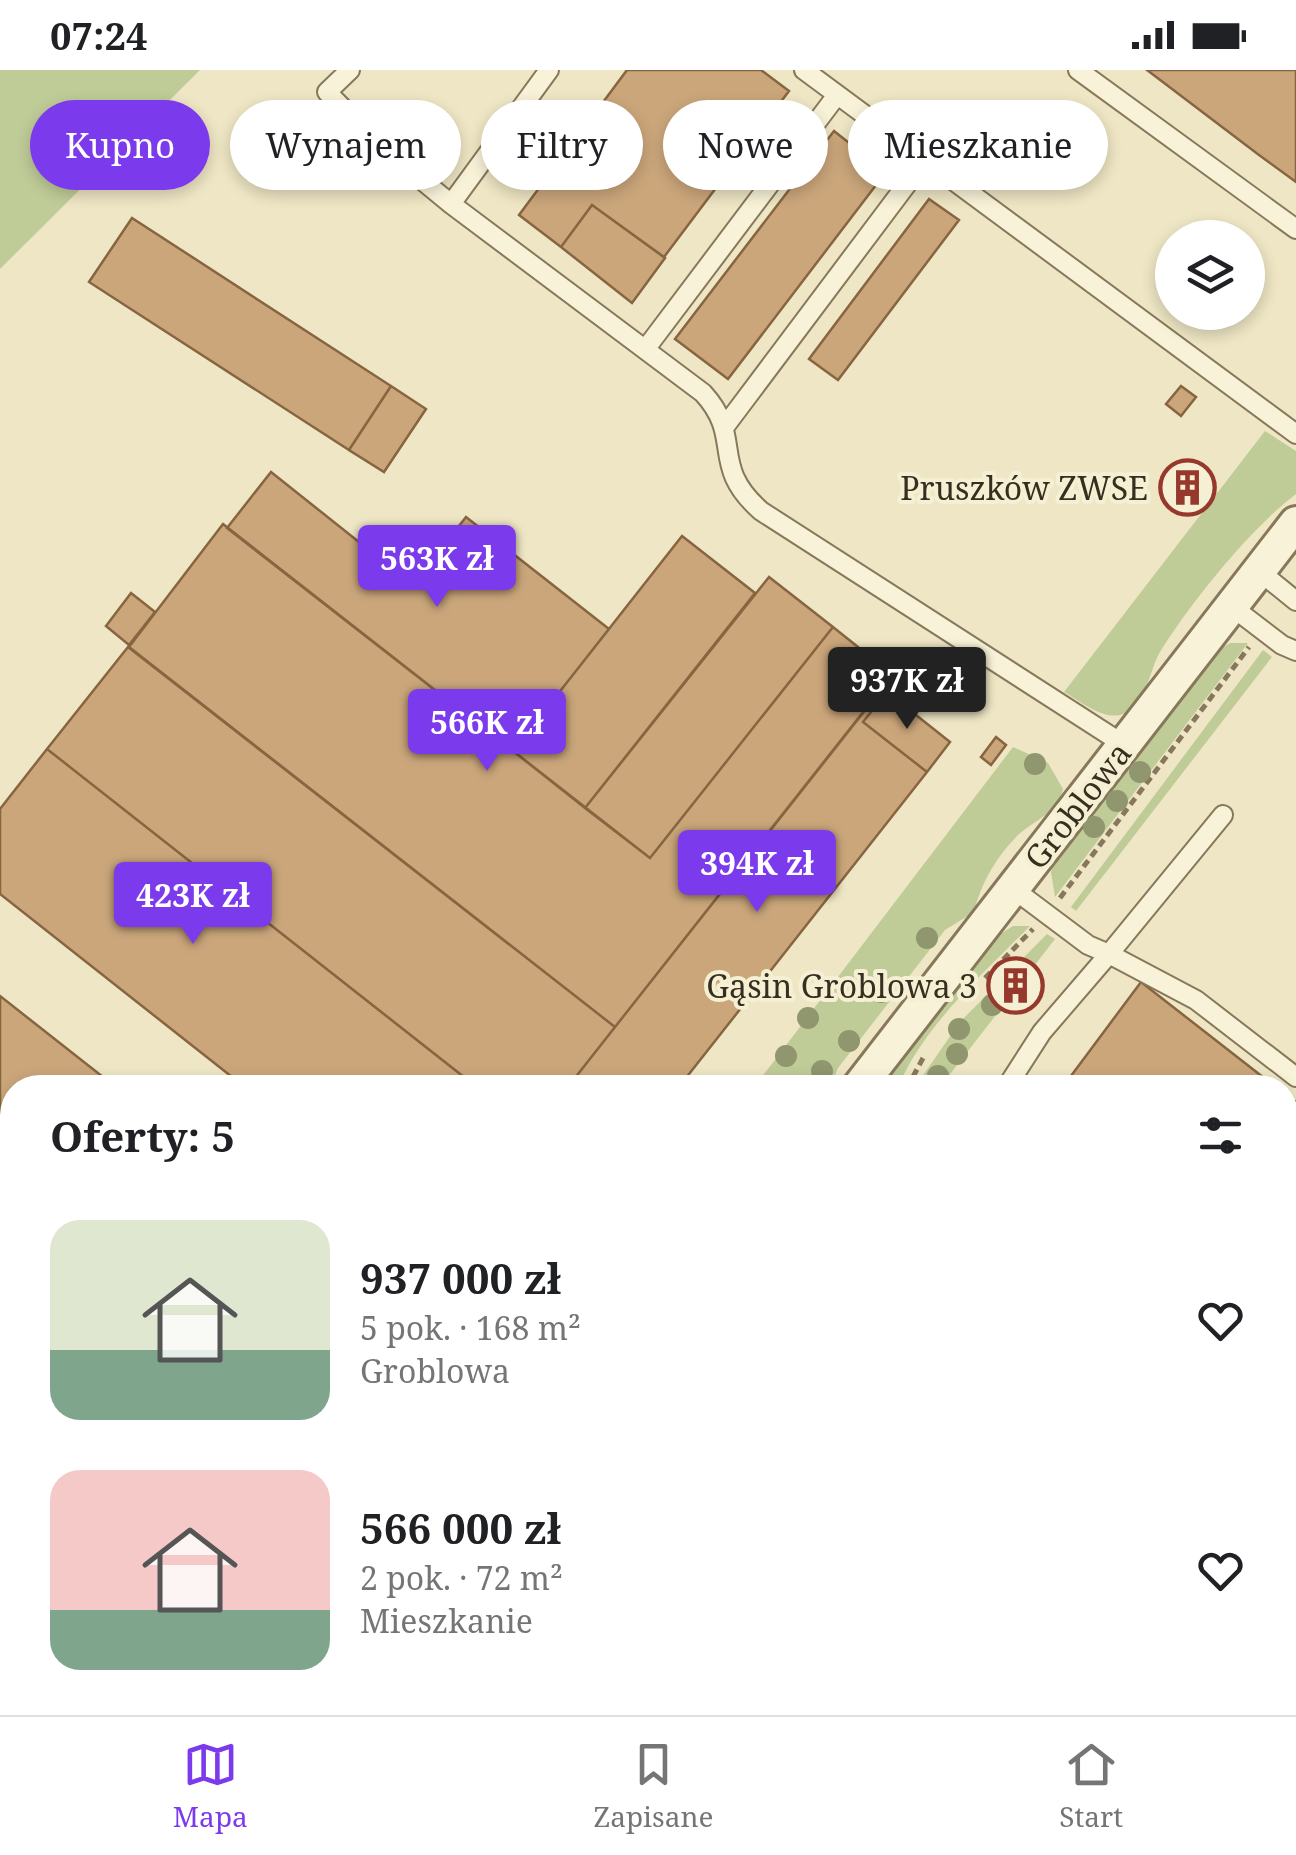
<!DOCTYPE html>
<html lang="pl">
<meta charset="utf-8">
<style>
body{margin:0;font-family:"Noto Serif",serif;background:#f2f2f2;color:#202124;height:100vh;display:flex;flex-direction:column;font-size:38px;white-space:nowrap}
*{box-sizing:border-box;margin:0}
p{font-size:32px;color:#757577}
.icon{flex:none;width:55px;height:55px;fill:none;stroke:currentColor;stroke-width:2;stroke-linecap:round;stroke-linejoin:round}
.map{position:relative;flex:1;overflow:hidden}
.drawer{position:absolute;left:0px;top:1005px;width:1298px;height:640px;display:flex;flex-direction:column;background:#fff;border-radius:40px 40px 0 0;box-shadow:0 5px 15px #0003}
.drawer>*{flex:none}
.banner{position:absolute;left:30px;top:30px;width:1238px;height:90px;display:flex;gap:20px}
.fabs{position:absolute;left:1155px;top:150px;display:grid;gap:20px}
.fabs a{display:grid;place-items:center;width:110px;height:110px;border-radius:50%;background:#fff;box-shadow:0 5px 15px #0003;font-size:50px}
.price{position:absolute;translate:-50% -85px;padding:0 22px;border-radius:10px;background:#7c3aed;color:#fff;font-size:32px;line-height:65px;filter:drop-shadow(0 2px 5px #0008)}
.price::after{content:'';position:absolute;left:50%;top:60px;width:30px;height:22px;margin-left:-15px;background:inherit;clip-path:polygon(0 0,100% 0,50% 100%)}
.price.selected{background:#222;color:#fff}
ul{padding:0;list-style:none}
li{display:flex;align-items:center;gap:30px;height:250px;padding:0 50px}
li span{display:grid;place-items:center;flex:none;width:280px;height:200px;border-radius:30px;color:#555}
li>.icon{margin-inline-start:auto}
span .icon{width:120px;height:120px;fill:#fffc;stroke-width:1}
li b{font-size:42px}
h2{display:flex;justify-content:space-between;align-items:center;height:120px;padding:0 50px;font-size:42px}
.pill{padding:0 35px;border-radius:45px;background:#fff;box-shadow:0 5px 15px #0003;font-size:35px;line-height:90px}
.pill.selected{background:#7c3aed;color:#fff}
.status{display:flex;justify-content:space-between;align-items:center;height:70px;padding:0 50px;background:#fff;direction:ltr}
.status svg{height:28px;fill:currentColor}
.dock{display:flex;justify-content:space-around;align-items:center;height:140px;border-top:2px solid #e0e0e0;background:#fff;font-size:28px;color:#757577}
.dock a{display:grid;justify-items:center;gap:5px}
.dock .selected{color:#7c3aed}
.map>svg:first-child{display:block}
.green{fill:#bfcc98}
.building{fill:#cba67b;stroke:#876541;stroke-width:2.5}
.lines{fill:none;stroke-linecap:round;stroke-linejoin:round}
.lane-casing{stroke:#88785b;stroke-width:22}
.street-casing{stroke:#88785b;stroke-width:38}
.path{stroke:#88785b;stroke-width:5;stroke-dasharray:8 5;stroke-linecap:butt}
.lane{stroke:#f8f3d8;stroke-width:18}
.street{stroke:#f8f3d8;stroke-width:32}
.tree{fill:#90966d}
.labels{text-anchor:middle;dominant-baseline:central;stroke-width:8;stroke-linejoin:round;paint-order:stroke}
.poi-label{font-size:32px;fill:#382e1f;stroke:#f5f0d4;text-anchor:end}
.street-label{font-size:32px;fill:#382e1f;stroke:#f5f0d4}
</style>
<div class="status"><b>07:24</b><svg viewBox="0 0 49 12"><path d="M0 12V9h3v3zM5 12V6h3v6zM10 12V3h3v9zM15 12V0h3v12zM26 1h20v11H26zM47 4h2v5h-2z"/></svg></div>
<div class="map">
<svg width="1296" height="1645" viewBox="0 0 1296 1645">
<rect width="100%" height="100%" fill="#eee6c4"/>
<path class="green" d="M0 0H200L0 199Z
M1265 361 1296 381V424C1250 459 1191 532 1160 582 1149 600 1146 640 1120 645 1101 649 1080 631 1064 622Z
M1230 573H1248L1055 827 1051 802 1056 788 1214 583Z
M1263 580 1272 587 1076 841 1071 837Z
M1013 677 1048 693 1063 719C1057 743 1035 750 1018 765 996 787 981 813 974 842L945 860 838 998 830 1017H764L758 1012Z
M1013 856H1030C983 904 925 954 898 1017L878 1018 994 868Z
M1047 864 1055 869 940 1017H915L960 952Z
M280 1633H364L354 1645H271Z"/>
<path class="building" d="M627 0H761L789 21 664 187 592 135 561 177 519 145Z
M1147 0H1296V112L1259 85Z
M834 61 886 102 728 309 675 269Z
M929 129 959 150 838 310 809 289Z
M592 135 665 188 632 233 561 177Z
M132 148 391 316 349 380 89 212Z
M391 316 426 339 384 402 349 380Z
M1181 316 1196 327 1181 346 1166 334Z
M271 402 413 515 466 447 609 559 513 681 227 458Z
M1190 405 1199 411 1183 432 1174 425Z
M223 454 650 788 833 557 893 605 615 957 129 577Z
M682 466 755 523 585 738 513 681Z
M769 507 833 557 650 788 585 738Z
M131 523 155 542 129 575 106 556Z
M128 577 615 957 567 1018H478L47 679Z
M882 618 887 622 863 652 927 702 678 1018H567Z
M887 622 950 672 927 702 863 652Z
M996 667 1006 675 991 695 981 687Z
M47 679 474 1015 472 1018H246L0 824V739Z
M1141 912 1277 1018H1062Z
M0 926 117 1018H12V1215L0 1231Z
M1285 1024 1296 1032V1270L1285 1261Z
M12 1337V1376L0 1366V1352Z
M134 1632H219L209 1645H150Z"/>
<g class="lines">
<defs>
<path id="lane" d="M350 0 327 22 377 73 451 134 703 323C745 369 708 394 761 441L1123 674
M804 0 1296 364
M1078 0 1296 159
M451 134 549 0
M647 277 837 25
M726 355 925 90
M1259 501 1296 531
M1231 536 1282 575 1296 581
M1012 818 1088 875 1109 884 1223 745
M1006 1018 1042 962 1109 884 1196 930 1296 1007
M1285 1588 1296 1574
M594 1645 605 1632
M857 1645 866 1632
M1240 1645 1250 1632"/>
<path id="street" d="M858 1018 1296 453
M373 1645 383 1632"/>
</defs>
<use href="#lane" class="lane-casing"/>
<use href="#street" class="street-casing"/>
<path class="path" d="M1060 828 1249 577
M985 908 1033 859
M907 1018 923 988
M435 1645 444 1632"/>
<use href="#lane" class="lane"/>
<use href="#street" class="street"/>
</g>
<g class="tree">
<circle cx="1035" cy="694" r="11"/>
<circle cx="1140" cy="702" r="11"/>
<circle cx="1117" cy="731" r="11"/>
<circle cx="1094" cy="757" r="11"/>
<circle cx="927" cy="868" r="11"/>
<circle cx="881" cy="922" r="11"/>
<circle cx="992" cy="935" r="11"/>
<circle cx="808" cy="948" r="11"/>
<circle cx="959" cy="959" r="11"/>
<circle cx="849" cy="971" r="11"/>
<circle cx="957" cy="984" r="11"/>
<circle cx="786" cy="986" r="11"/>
<circle cx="822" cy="1001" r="11"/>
<circle cx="938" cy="1006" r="11"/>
</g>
<defs>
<symbol id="building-ring" viewBox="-11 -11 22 22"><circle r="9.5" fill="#f5f0d4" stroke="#96382c" stroke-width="1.5"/><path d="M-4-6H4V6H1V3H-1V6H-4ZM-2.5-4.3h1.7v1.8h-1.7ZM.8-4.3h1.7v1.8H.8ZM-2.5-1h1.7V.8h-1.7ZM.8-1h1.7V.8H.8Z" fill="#96382c"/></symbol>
</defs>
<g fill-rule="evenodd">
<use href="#building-ring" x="1156" y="386" width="63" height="63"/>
<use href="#building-ring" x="984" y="884" width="63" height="63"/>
</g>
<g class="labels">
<g class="poi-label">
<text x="1148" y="417">Pruszków ZWSE</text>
<text x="977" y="915">Gąsin Groblowa 3</text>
</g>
<g class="street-label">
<text transform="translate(1077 735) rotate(-52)">Groblowa</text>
</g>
</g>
</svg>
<div class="fabs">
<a><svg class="icon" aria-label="layers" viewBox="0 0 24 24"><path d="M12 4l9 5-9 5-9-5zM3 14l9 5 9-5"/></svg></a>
</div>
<b class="price" style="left:437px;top:540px">563K zł</b>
<b class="price selected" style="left:907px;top:662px">937K zł</b>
<b class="price" style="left:487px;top:704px">566K zł</b>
<b class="price" style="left:757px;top:845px">394K zł</b>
<b class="price" style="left:193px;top:877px">423K zł</b>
<div class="banner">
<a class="pill selected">Kupno</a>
<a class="pill">Wynajem</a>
<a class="pill">Filtry</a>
<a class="pill">Nowe</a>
<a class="pill">Mieszkanie</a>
</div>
<section class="drawer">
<h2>Oferty: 5<svg class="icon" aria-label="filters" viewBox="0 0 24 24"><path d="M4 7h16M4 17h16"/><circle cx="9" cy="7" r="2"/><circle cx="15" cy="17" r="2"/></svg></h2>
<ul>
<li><span style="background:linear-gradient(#dfe7d0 65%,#7fa58c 0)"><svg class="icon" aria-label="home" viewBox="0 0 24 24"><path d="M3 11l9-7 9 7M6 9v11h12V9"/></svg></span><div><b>937 000 zł</b><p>5 pok. · 168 m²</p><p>Groblowa</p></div><svg class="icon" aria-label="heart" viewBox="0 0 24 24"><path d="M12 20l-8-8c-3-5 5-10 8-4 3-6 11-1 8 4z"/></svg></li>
<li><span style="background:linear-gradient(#f6c9c9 70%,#7fa58c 0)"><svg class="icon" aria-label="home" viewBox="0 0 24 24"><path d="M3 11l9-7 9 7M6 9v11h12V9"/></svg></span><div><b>566 000 zł</b><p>2 pok. · 72 m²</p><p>Mieszkanie</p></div><svg class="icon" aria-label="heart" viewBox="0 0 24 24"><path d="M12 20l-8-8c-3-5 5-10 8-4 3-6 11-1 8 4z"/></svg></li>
</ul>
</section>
</div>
<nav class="dock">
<a class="selected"><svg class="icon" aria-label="map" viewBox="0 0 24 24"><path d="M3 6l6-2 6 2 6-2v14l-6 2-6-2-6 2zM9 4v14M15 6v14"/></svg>Mapa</a>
<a><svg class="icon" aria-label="saved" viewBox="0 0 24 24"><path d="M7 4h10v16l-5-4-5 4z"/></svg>Zapisane</a>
<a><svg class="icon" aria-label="home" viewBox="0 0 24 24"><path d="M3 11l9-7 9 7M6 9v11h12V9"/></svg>Start</a>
</nav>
